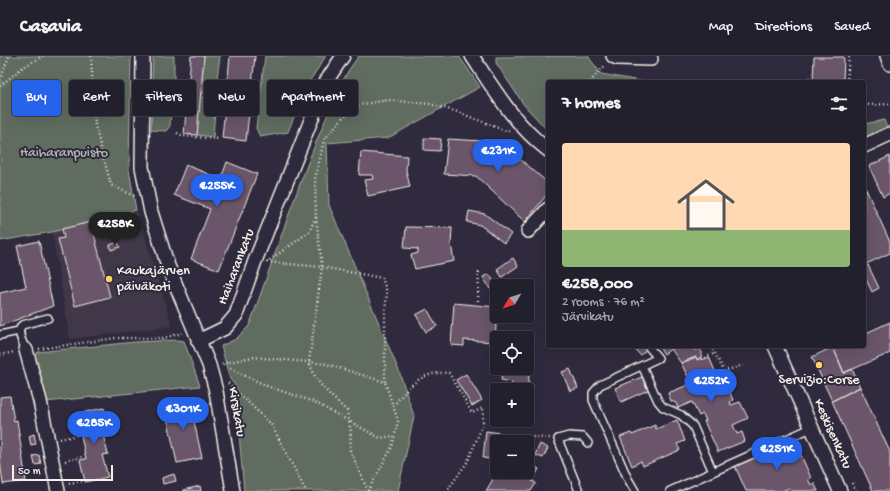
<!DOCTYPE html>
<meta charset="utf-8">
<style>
body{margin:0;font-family:"Gochi Hand",sans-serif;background:#2f2d3a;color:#f1f3f6;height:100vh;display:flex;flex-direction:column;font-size:15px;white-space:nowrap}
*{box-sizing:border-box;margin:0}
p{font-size:13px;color:#a3a3aa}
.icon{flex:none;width:22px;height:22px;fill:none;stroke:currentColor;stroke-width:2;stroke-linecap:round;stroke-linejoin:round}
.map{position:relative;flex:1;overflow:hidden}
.sheet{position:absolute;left:546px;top:24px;width:320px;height:268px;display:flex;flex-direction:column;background:#23202e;border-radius:4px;box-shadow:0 4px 16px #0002,0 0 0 1px #403e4a}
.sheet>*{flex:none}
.guide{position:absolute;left:12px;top:24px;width:380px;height:36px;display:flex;gap:8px}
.needle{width:26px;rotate:231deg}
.fabs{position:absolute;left:490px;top:223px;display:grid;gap:8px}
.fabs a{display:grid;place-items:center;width:44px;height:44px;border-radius:4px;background:#23202e;box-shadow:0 4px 16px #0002,0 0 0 1px #403e4a;font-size:20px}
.scale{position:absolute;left:12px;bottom:10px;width:101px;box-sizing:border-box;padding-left:4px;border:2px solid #f4f1e8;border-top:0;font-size:11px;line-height:14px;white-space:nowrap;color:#f4f1e8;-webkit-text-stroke:3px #2f2a3d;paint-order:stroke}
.price{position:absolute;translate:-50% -34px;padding:0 9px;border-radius:14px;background:#2563eb;color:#fff;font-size:13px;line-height:26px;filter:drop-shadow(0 1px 2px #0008)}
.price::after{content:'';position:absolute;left:50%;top:24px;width:12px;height:9px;margin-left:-6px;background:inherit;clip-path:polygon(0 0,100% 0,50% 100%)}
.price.on{background:#222;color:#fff}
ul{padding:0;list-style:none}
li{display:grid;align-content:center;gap:8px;height:212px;padding:0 16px}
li+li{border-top:1px solid #403e4a}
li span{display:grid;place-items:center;height:124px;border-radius:4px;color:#555}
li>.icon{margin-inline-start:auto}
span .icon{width:72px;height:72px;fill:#fffc;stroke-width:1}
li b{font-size:17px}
h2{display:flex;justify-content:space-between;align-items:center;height:48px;padding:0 16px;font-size:17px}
.pill{padding:0 14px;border-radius:4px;background:#23202e;box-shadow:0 4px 16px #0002,0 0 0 1px #403e4a;font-size:14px;line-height:36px}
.pill.on{background:#2563eb;color:#fff}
header{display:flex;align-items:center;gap:24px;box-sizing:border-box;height:56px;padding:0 20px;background:#23202e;border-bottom:1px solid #403e4a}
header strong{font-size:19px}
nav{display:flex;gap:22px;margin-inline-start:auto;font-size:14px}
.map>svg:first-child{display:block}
.built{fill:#41374a}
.green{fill:#616c60;stroke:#aaaea4}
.building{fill:#6b556a;stroke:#f4f1e8}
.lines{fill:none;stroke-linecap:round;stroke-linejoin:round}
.service-casing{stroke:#f4f1e8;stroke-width:10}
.minor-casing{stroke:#f4f1e8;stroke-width:16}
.path{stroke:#f4f1e8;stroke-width:2.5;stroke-dasharray:1 3;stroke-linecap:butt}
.service{stroke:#2f2a3d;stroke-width:7}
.minor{stroke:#2f2a3d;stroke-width:13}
.poi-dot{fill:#ffd166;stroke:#2f2a3d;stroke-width:1.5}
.labels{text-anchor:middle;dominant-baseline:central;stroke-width:4;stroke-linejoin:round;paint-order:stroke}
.park-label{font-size:14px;fill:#b2b5ab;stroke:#2f2a3d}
.street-label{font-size:14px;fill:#f4f1e8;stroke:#2f2a3d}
.poi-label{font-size:14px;fill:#f4f1e8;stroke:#2f2a3d;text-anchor:start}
</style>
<header>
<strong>Casavia</strong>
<nav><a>Map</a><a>Directions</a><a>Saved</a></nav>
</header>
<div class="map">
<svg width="890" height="435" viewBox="0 0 890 435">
<rect width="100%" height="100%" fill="#2f2a3d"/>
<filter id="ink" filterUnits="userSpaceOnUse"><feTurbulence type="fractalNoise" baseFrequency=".025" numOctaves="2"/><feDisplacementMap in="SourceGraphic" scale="8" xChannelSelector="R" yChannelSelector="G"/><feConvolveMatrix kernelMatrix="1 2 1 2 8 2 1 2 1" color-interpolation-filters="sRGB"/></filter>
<g filter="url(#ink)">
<path class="built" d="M137 154 172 270 70 283 52 176Z"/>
<path class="green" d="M0 0H131L129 114 136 154 52 176 0 185Z
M153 0H174V24L165 29H152Z
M204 0H220L215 37 201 36Z
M265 0H326L307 29 288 76 260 81 256 72Z
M359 0H459L480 31 388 82 327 87 329 149 399 315 414 360 398 435H244L236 343 237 332 230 323 221 290 236 283 249 270C274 203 296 133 324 67 334 44 343 19 359 0Z
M588 0 601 18 646 26H548V75L524 49 496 7V1Z
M152 37 166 38 172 43 170 70 166 75 151 74Z
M200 41 216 42 213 81 197 79Z
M884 64 887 72 864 82V68Z
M179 284 184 285 200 330 45 346 31 304 38 296 135 286Z"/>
<path class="building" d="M191 0H204L197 79 184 78Z
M230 0H255L246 85 222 82Z
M814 1H844L843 26H813Z
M424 82 441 83 440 95 424 94Z
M448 83 500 86 548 127V137L525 166 476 120 444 118Z
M361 96 407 100 406 114 410 131 368 140 364 124 373 123 372 119H359Z
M890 100V137L883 141 869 110Z
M227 106 257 118 219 214 191 203 210 153 174 139 186 109 221 123Z
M864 129 890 186V197L864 209Z
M469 155 485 158 511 178 504 187 480 169 467 166Z
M91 166 110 241 75 250 58 183 64 182 62 173Z
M406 171 452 172 451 188 454 205 415 213 411 199 418 197V193L404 192Z
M39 185 53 250 0 270V237L26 231 17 190Z
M118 186 120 191 111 194 110 189Z
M513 202 518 210 502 221 497 213Z
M868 209 879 232 872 236 864 219V211Z
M489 218 496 229 490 233 483 221Z
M454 247 497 251 495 286 464 284V290L451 289Z
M427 253 437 270 426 276 416 259Z
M890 266V297L844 317 833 291 864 290V278Z
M632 290H643L646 294 640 299Z
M658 290H692L694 294 699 293 702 296V300L697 304 696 301 681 307 671 293 664 298Z
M833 291 844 317 852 313 860 331 832 345 812 301Z
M696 301 697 304 701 302 702 304 709 301 718 322 721 321 725 333 728 332 733 344 730 346 731 349 740 346 748 362 733 369 737 378 742 376 745 385 718 396 704 365H706L703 358 699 360 692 346 678 352 676 347 671 345 668 337 688 329 686 324 689 323 681 307Z
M503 312H530L528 328 533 329 528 363 527 334H499V330L511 332 512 326 501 324Z
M570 313 578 332 570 335 562 316Z
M466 318 482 344 472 350 456 324Z
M642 321 648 334 621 346 615 332Z
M860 331 890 396V435H873L832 345Z
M10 340 14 365 17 364 26 425 3 428 0 404V341Z
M189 342 202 402 177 407 164 348Z
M497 346V364H511V366L495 364Z
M104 352 109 374 102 375 108 398 102 399 108 421 85 426 80 404 86 403 81 380 86 379 81 357Z
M677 364 685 385 677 388 680 394 643 410 641 405 632 410 620 381 631 377 632 379 655 369 656 373Z
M486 375 501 377 499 386H497V404L483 402Z
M34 378 36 388 31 389 29 380Z
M794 383 811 422 808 423 811 429 814 427 818 435H791L789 432 782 435H746L735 410Z
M540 388 548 392 543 402 535 399Z
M39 399 41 408 35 409 33 400Z
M527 405 539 413 532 425 536 427 531 435H486L497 416 506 419 508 416H527Z
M174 418 176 425 163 428 162 422Z
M200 430 201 435H183V434Z"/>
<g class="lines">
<defs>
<path id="service" d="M0 279 19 275
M26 294C23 287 16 276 22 269L48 262
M642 310 658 345 663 351 681 359 693 370 713 416
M579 435 558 383 569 380 583 381 588 387
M635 435 628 423 593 344V337L600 329 658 302 648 290
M670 435 811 372"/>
<path id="minor" d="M143 0 142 111 151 156 168 210 209 309 216 335 233 435
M472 0C495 35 515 69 548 94
M613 0 617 2 651 3
M887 0 890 8
M864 90 890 78
M528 175 548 153
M198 285 225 272 236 259 255 205 327 24 343 0
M775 290 840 435
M26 294 40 345 58 435"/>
</defs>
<use href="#service" class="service-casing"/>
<use href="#minor" class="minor-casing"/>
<path class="path" d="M91 0 95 70 111 129 136 141
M0 24 9 0
M590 26 599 15 606 9
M809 26V20
M847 26 849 0
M0 30 22 12 43 0
M201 38 221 40
M864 49 890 48
M177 77 183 80 218 83
M316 161 309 176 267 206 322 211 382 222 387 236 385 258V326
M478 245 479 213
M711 290 724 315
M39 293 116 282H164L182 277
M0 299 14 296
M701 303 716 297
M716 318 743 309
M228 327 271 368 306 435
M393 350C410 330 420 315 449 317L472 357 483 352V368L468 405 447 435
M60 383 78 379
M506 386 519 380 550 382
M65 405 82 401
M69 427 82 425
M852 427 856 435
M368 435 350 394 351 376 347 355 330 339 316 323 309 306 322 211 316 160 315 123 324 84 344 60 359 49 388 44 430 48 458 56 506 75 509 74
M368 435 392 391 398 365 385 326 326 308 309 306 252 301 221 308 267 330 314 346 380 382 394 380"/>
<use href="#service" class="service"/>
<use href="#minor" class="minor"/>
</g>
</g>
<g class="poi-dot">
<circle cx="109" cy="223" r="4"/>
<circle cx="819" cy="309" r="4"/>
</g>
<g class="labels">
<g class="park-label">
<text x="64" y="97">Haiharanpuisto</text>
</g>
<g class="street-label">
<text transform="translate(237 211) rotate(-69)">Haiharankatu</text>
<text transform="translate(236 356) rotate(80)">Kirsikatu</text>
<text transform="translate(832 378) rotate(66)">Keskisenkatu</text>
</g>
<g class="poi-label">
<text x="117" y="215">Kaukajärven<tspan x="117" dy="16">päiväkoti</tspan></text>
<text x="819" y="324" text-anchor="middle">Servizio:Corse</text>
</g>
</g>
</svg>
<div class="fabs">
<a><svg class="needle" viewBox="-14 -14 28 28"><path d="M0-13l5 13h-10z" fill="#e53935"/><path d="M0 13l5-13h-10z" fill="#a3a3aa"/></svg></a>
<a><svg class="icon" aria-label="locate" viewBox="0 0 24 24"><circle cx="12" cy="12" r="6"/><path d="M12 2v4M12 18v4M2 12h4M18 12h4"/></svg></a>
<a>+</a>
<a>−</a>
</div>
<div class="scale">50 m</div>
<b class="price" style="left:498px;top:117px">€231K</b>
<b class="price" style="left:217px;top:152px">€255K</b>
<b class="price on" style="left:115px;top:190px">€258K</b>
<b class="price" style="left:711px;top:347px">€252K</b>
<b class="price" style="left:183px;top:375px">€301K</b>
<b class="price" style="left:94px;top:389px">€285K</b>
<b class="price" style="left:777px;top:415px">€251K</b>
<div class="guide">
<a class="pill on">Buy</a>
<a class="pill">Rent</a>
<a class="pill">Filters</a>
<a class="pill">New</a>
<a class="pill">Apartment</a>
</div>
<section class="sheet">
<h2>7 homes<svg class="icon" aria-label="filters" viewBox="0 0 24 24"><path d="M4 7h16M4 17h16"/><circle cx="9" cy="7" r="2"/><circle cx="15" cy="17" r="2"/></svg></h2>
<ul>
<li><span style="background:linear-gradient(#ffd9b3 70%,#8fb573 0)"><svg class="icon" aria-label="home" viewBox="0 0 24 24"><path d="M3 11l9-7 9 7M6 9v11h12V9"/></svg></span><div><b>€258,000</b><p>2 rooms · 76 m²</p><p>Järvikatu</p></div></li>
</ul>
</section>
</div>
